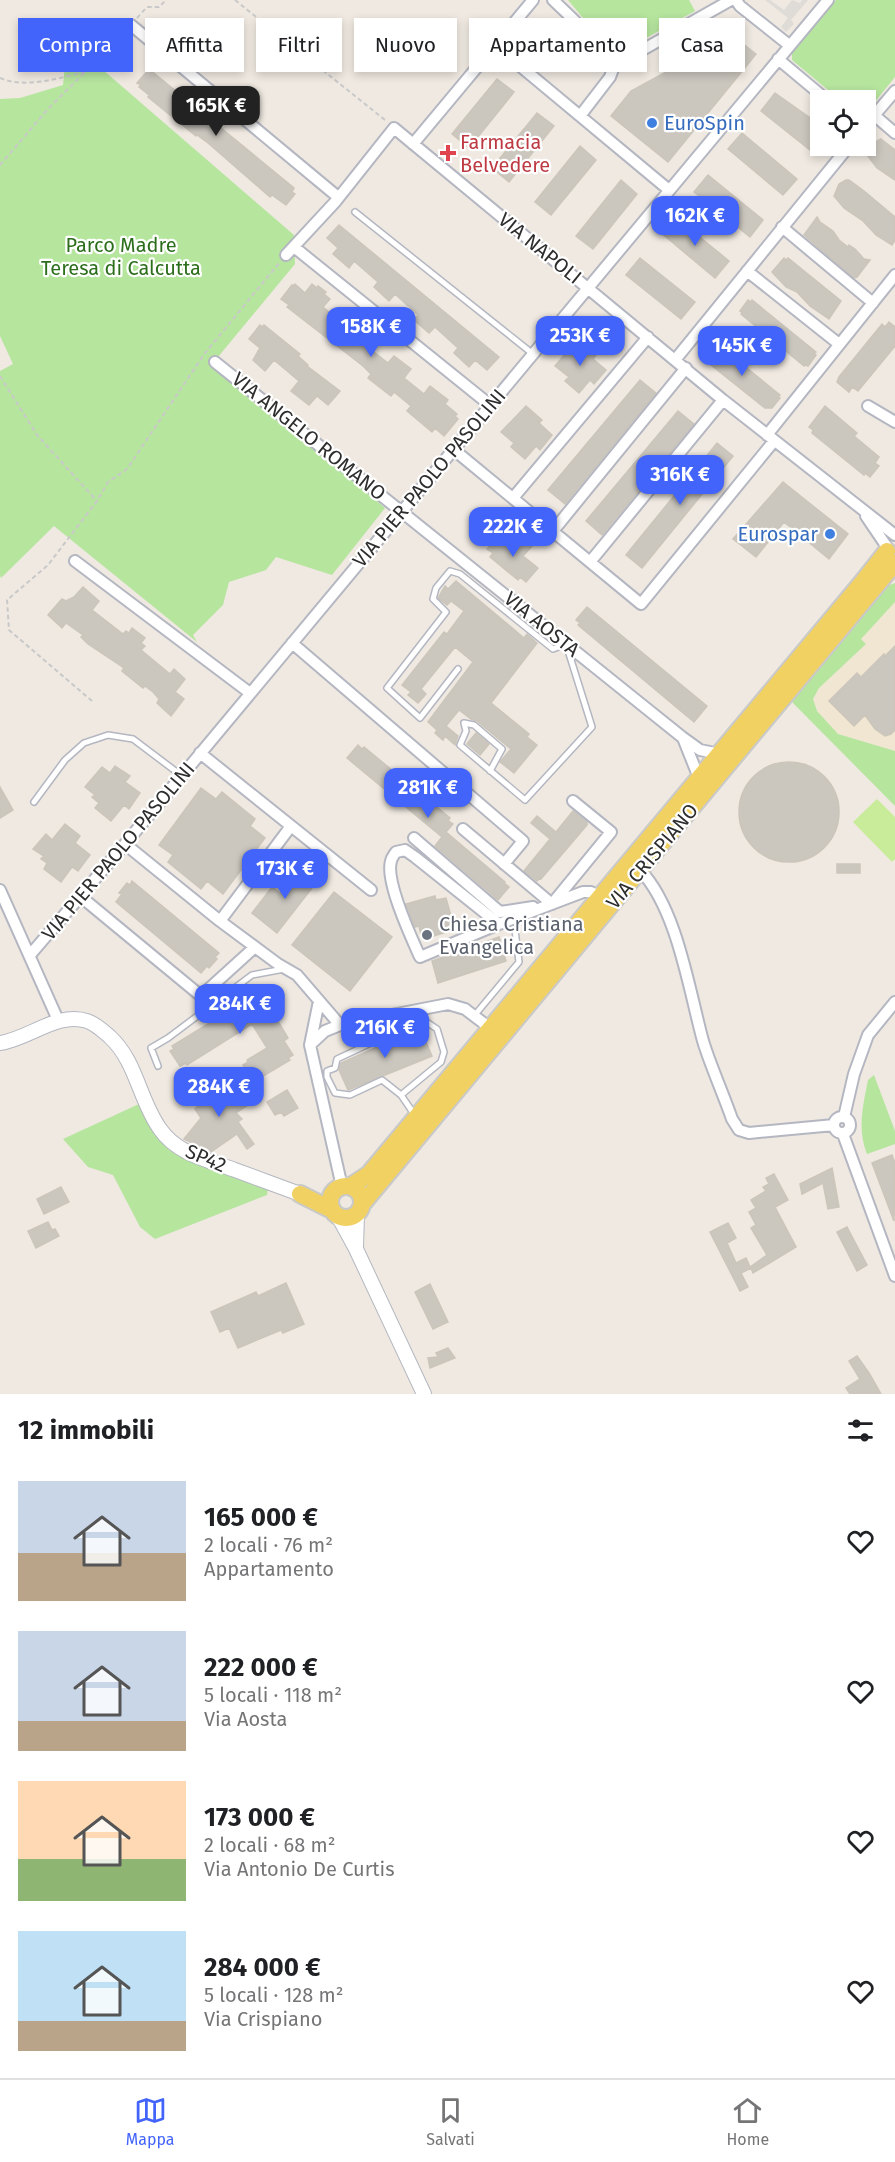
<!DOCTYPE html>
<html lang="it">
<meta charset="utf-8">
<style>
body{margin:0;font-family:"Fira Sans",sans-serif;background:#f6f6f6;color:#202124;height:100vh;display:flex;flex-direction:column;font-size:22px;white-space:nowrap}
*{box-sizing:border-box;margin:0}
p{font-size:20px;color:#757577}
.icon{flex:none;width:33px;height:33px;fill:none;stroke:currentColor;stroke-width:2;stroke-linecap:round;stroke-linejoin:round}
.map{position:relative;height:1394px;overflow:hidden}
.side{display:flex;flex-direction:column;background:#fff;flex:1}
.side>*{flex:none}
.guide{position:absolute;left:18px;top:18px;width:860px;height:54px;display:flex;gap:12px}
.controls{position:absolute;left:810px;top:90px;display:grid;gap:12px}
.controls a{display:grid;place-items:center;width:66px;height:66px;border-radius:0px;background:#fff;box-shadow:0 3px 9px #0003;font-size:30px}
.price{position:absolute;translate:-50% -51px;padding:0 14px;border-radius:12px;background:#4264fb;color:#fff;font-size:20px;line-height:39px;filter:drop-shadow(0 2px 3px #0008)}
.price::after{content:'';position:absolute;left:50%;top:36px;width:18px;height:14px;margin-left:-9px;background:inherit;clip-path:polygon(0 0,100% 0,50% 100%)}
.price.selected{background:#222;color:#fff}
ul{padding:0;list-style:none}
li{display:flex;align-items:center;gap:18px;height:150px;padding:0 18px}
li span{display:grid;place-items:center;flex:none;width:168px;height:120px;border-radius:0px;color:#555}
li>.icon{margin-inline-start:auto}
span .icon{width:72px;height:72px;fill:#fffc;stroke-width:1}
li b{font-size:26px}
h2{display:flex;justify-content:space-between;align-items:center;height:72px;padding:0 18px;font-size:26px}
.chip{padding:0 21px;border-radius:0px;background:#fff;box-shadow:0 3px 9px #0003;font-size:21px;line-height:54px}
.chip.selected{background:#4264fb;color:#fff}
.menu{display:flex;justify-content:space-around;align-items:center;height:84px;border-top:2px solid #e0e0e0;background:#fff;font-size:16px;color:#757577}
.menu a{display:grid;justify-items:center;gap:3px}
.menu .selected{color:#4264fb}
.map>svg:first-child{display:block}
.education{fill:#f0e6d1}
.green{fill:#b6e59e}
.pitch{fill:#c9ec9a}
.plaza{fill:#dfdcd8}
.building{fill:#cbc7bf;stroke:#cbc5ba;stroke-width:1.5}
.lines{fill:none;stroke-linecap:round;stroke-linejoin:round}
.lane-casing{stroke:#b4b7c1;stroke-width:8}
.street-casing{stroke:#b4b7c1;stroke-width:14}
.secondary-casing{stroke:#b4b7c1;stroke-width:16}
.primary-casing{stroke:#c9c9c9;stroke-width:20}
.path{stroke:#c9c9c9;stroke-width:2;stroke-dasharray:4.5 3;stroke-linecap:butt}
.lane{stroke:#fff;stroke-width:5}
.street{stroke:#fff;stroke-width:10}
.secondary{stroke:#fff;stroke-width:14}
.primary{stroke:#f2d163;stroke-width:16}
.shop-dot{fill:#3f7fe0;stroke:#fff;stroke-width:2}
.health-dot{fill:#e0444e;stroke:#fff;stroke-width:2}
.worship-dot{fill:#6b7280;stroke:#fff;stroke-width:2}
.labels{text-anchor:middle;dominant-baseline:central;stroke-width:4.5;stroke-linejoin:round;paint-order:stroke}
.shop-label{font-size:20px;fill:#366cbe;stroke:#fff;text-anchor:start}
.health-label{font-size:20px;fill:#be3a42;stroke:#fff;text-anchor:start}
.park-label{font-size:20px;fill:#2c6e1b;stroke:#fff}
.street-label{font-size:20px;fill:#2e2e2e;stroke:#fff}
.worship-label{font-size:20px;fill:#5b616d;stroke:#fff;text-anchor:start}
</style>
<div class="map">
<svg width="895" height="1394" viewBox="0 0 895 1394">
<rect width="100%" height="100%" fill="#efe9e1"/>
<path class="education" d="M895 602V751L838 734 817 711 813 700 819 688 866 644 861 639Z"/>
<path class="green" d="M568 0H689L695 11 619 53 609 49Z
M836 0H895V77L866 113V100H840L792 60V52Z
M66 56 88 57 294 235 295 264 213 363 385 508 332 575 276 557 266 570 229 582 223 605 193 635 197 642 54 526 1 578 0 575V371L13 364 0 336V99L20 98 63 85Z
M895 583V602L861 639 866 644 819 688 813 699 817 711 838 734 895 751V806L792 702 887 586Z
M874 1075 895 1131V1144L867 1154C857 1129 863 1106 868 1080Z
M139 1104 169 1150 268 1189 267 1195 155 1239 140 1227 113 1175 88 1167 63 1139Z"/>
<path class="pitch" d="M877 799 895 817V859L892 862 853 822Z"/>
<path class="plaza" d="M765 0H770L784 10 792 0 800 3 802 0H808L791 20 794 24 786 32 781 27 788 18Z"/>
<path class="building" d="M737 39 756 54 668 162 611 116 631 91 723 41 730 47Z
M149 69 294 188 292 192 295 194 286 205 272 195 270 197 208 143 197 135 196 136 148 97 149 95 139 87 141 85 137 83Z
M497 79 514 92 469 148 452 134Z
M775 93 820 125V148L815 154 761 111Z
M537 113 554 126 509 182 492 168Z
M742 133 797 179 783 195 728 149Z
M881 139 895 150V180L877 168 867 155 872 144Z
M580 146 596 160 551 215 535 202Z
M708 175 763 220 750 237 694 192Z
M621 180 637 194 593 249 576 236Z
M846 180H849L864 191 895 217V240L892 245 876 235 863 221 844 208 834 196 839 184Z
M674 216 729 261 715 278 660 232Z
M817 217 820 222 833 231 839 240 848 247 849 245 855 249 864 259 870 260 857 277 854 278 804 235Z
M339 225 499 357 487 370 475 360 469 367 454 353 458 348 435 327 429 333 414 320 418 315 395 294 389 301 374 287 378 282 354 261 349 268 333 254 338 248 327 238Z
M640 258 695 302 681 319 626 275Z
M784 258 786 260 788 258 841 301 829 319 810 306 797 292 786 287 772 272Z
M295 284 305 293 312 284 317 288 318 286 326 292 324 294 330 299 323 307 345 326 352 316 370 331 361 342 388 363 394 356 411 369 404 378 424 394 430 386 448 400 445 404 457 414 455 416 458 419 444 436 435 428 432 432 407 411 411 406 394 392 391 396 368 378 371 374 363 366 287 307 289 305 281 299 292 285 293 286Z
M748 300 751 302 752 300 816 352 814 354 816 355 808 366 805 365 804 366 741 314 742 312 740 311Z
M889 322 895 327V346L858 391 852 387 849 392 837 382 839 377 882 324 885 327Z
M260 325 262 327 264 325 300 354 298 356 308 365 307 366 340 391 328 405 317 396 309 405 291 391 299 381 274 360 265 371 253 360 260 348 249 339Z
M580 341 596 355 593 359 606 370 594 384 590 380 579 393 565 381 569 377 555 366 567 352 570 354Z
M714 343 717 344 780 395 778 397 780 398 772 408H765L706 361 708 359 705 354Z
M640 380 656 393 565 504 548 490Z
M526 406 542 420 539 423 552 435 540 450 536 446 525 459 511 447 514 443 501 432Z
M825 406 857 433 854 436 879 457 875 463 879 466 870 477 865 473 864 475 812 433 813 430 809 427Z
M678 411 694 424 602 535 586 521Z
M717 443 733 456 642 568 626 555Z
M783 482 848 534 829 559 784 522 756 557 733 539Z
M498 536 511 547 520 536 532 546 523 556 538 568 526 582 520 577 518 580 490 557 493 553 487 549Z
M456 581 524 638 527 634 537 643 491 703 529 734 527 737 537 745 514 773 500 762 511 749 477 721 471 719 459 710 446 726 458 736 455 745 445 736 443 740 435 733 437 730 428 722 473 662 455 647 421 689 426 694 418 703 408 695 411 692 402 685 444 632 447 634 464 611 451 601 447 605 438 598 445 586 448 589Z
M83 587 99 601 92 610 123 634 126 631 129 633 132 628 145 638 141 643 145 646 141 650 170 674 174 669 185 679 175 692 184 699 171 716 157 703 159 699 153 692 145 686 143 688 122 671 124 668 88 644 81 637 83 635 66 623 62 628 48 615 62 599 66 601 74 597Z
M587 607 707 706 694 722 578 625 580 623 576 620Z
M895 646V730L891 734 885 736 875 729 865 715 854 726 829 701 857 673 861 677 884 654 885 656Z
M476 733 489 744 480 755 467 744Z
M358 745 362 749 364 747 450 818 448 821 453 824 446 832 505 882 504 883 509 887 498 900 435 846 442 837 347 758Z
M739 812a50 50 0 1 1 100 0a50 50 0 1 1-100 0Z
M115 766 130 776 125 782 140 793 129 809 124 805 111 821 95 808 99 803 92 797 95 795 85 787 102 767 110 773Z
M0 787 13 810 0 818Z
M201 788 216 799 222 792 255 819 250 826 265 838 223 894 207 881 201 889 168 862 173 855 159 845Z
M573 811 587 822V825L541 879 540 878 537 881 524 871 550 839 531 823 537 816 556 832Z
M65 824 80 836 75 843 90 855 78 871 72 867 61 882 44 869 47 863 41 859 44 856 33 849 46 834 52 840Z
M837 864H860V873H837Z
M301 865 319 879 277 933 252 913 272 887 280 893Z
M132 881 219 953 215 957 217 959 209 968 207 966 201 973 116 902 122 894 119 893 127 883 130 885Z
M334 892 392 937 350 991 292 945Z
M435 896 436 900 446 898 453 923 448 925 447 932 430 937 429 933 421 935 419 926 415 927 406 904Z
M499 937 506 961 438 983 432 961Z
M251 986 259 996 262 994 288 1038 284 1041 293 1055 288 1058 290 1060 260 1078 259 1076 252 1080 243 1065 248 1062 247 1060 267 1048 252 1024 187 1065 186 1063 180 1066 170 1051 174 1049 172 1046 229 1011 225 1002Z
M420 1028 432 1056 348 1090 339 1070 341 1063Z
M227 1078 234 1091H239L248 1105 236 1113 242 1119 238 1122 254 1144 247 1149 237 1134 211 1152 184 1139 201 1118 195 1109 199 1105 195 1100 209 1088Z
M287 1090 298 1108 284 1116 281 1112 275 1115 267 1102Z
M892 1155 895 1163 894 1221 872 1163Z
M832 1168 839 1207 828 1209 823 1183 802 1194 800 1184Z
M774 1174 788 1200 775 1207 796 1247 753 1273 751 1268 741 1273 748 1287 740 1291 710 1232 728 1223 736 1238 727 1243 736 1263 746 1258 750 1267 767 1255 751 1228 756 1225 749 1212 756 1208 751 1200 766 1191 763 1187 769 1184 766 1178Z
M61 1187 69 1202 44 1214 37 1199Z
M48 1222 52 1230 55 1229 59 1236 36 1248 28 1231Z
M847 1227 867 1265 857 1271 837 1232Z
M286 1283 304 1324 283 1333 281 1330 238 1348 229 1328 220 1332 211 1312 256 1292 258 1296Z
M430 1284 448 1322 433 1329 415 1292Z
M448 1348 455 1358 430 1368 428 1358 438 1357 436 1353Z
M857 1356 869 1373 881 1394H850L846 1388 860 1379 849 1361Z"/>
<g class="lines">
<defs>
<path id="lane" d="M355 212 533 354
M458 669 420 718 387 688 446 612 433 599 436 588 450 571 460 574 553 649 566 644 592 727 525 800 460 745 466 731 464 723 474 725 502 749 490 771
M34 802 65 760 84 743 108 735 133 739 182 776
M474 1016 519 962 515 930
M158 1066 151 1048 168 1038 252 975 284 969
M401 1095 382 1080 350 1095 335 1093 327 1077V1071L335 1068 337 1059 422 1019 437 1029 444 1052 441 1062 401 1095 414 1114"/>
<path id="street" d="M553 0 574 20 603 58 614 66 731 0
M736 0 740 6 789 45
M131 25 338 197
M496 46 669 190
M778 59 827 100
M874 115 895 133
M580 116 610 77 614 66
M866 125 895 91
M413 144 533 0
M782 227 873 303
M294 247 490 405
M286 255 336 201 394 128 723 400 895 535
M747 271 839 344
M675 360 849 146
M215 362 682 737 700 750 720 754
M868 406 895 422
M767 435 895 275
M453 449 641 604 774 441
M513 498 648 337
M866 516 887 547
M553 531 686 368
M75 561 250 693
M590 562 723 400
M292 643 523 841 504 864
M683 738 699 778
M200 753 371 890
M463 829 552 904 611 832 573 801
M414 838 500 912 533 907
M125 844 220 921 278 964 297 975 340 1025
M640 870C677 908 689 990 703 1041 711 1067 723 1093 732 1119L739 1130 749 1133 834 1125
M0 890 58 1020
M80 896 201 996 255 947
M220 921 291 826
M499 924 415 857 405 850 396 852C394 855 392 857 391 861 385 881 411 937 420 957L499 924 583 892H591L602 897
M30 955 125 844 828 0
M319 1001 310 1045 342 1187
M310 1045 325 1031 340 1025 448 1004 465 1009 490 1028
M834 1125a8 8 0 1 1 16 0a8 8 0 1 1-16 0Z
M844 1117 854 1074 868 1035 895 1002
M843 1134 895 1276"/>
<path id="secondary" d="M0 1043C29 1039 58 1011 87 1021 96 1024 103 1031 110 1037 137 1062 139 1100 160 1129 177 1154 208 1160 235 1170 257 1178 278 1186 300 1194
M338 1216 356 1249 424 1394
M356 1247 357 1214"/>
<path id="primary" d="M330 1202a16 16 0 1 1 32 0a16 16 0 1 1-32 0Z
M351 1186 369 1174 384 1156 865 579 887 551
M300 1194 332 1210
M363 1203 895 563"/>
</defs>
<use href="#lane" class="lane-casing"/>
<use href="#street" class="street-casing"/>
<use href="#secondary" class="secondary-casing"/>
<use href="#primary" class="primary-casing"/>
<path class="path" d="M235 0 385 120
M137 18 147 7H159L166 0
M0 78C26 89 58 78 85 72
M0 165 48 109 123 34
M0 376 37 435 97 501
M92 701 9 630 7 600 48 565 97 501 108 482 127 469 205 353 280 262"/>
<use href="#lane" class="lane"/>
<use href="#street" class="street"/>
<use href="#secondary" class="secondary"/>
<use href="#primary" class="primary"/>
</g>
<g class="shop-dot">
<circle cx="652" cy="123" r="6"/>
<circle cx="830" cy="534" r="6"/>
</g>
<path class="health-dot" d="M445 144h6v6h6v6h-6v6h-6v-6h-6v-6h6z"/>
<circle class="worship-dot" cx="427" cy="935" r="6"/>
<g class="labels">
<g class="shop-label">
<text x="664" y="123">EuroSpin</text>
<text x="818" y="534" text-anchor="end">Eurospar</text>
</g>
<g class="health-label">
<text x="460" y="142">Farmacia<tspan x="460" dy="23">Belvedere</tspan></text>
</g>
<g class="park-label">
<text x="121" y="245">Parco Madre<tspan x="121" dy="23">Teresa di Calcutta</tspan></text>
</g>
<g class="street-label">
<text transform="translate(540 248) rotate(39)">VIA NAPOLI</text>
<text transform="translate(309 436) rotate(39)">VIA ANGELO ROMANO</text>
<text transform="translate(429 478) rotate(-50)">VIA PIER PAOLO PASOLINI</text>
<text transform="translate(542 624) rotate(39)">VIA AOSTA</text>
<text transform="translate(118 851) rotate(-50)">VIA PIER PAOLO PASOLINI</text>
<text transform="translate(652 856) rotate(-50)">VIA CRISPIANO</text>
<text transform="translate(206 1158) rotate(23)">SP42</text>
</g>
<g class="worship-label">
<text x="439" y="924">Chiesa Cristiana<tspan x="439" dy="23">Evangelica</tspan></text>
</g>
</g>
</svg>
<div class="controls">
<a><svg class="icon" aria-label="locate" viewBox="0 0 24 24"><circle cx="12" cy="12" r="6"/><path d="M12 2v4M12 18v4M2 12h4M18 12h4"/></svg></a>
</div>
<b class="price selected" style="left:216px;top:137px">165K €</b>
<b class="price" style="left:695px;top:247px">162K €</b>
<b class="price" style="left:371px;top:358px">158K €</b>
<b class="price" style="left:580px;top:367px">253K €</b>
<b class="price" style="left:742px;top:377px">145K €</b>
<b class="price" style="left:680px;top:506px">316K €</b>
<b class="price" style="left:513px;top:558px">222K €</b>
<b class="price" style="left:428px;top:819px">281K €</b>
<b class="price" style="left:285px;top:900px">173K €</b>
<b class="price" style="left:240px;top:1035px">284K €</b>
<b class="price" style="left:385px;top:1059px">216K €</b>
<b class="price" style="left:219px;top:1118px">284K €</b>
<div class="guide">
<a class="chip selected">Compra</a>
<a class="chip">Affitta</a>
<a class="chip">Filtri</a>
<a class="chip">Nuovo</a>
<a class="chip">Appartamento</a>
<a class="chip">Casa</a>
</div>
</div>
<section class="side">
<h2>12 immobili<svg class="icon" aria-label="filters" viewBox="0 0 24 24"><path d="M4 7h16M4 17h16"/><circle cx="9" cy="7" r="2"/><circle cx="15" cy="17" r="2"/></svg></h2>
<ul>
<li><span style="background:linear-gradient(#c9d6e8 60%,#b9a48a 0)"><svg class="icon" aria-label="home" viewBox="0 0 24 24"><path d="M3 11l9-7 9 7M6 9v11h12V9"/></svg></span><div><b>165 000 €</b><p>2 locali · 76 m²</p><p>Appartamento</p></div><svg class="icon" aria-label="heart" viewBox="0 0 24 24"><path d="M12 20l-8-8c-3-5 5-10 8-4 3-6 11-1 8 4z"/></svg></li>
<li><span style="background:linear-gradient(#c9d6e8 75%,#b9a48a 0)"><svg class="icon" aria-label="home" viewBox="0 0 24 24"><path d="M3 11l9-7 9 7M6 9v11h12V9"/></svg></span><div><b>222 000 €</b><p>5 locali · 118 m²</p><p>Via Aosta</p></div><svg class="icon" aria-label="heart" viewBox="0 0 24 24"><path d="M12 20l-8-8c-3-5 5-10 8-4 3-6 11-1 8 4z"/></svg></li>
<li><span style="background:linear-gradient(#ffd9b3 65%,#8fb573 0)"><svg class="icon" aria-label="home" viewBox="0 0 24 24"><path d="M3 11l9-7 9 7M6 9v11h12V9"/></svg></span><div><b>173 000 €</b><p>2 locali · 68 m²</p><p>Via Antonio De Curtis</p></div><svg class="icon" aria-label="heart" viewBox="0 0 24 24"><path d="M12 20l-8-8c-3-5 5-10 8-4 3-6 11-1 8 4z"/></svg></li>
<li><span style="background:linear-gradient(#bfe0f5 75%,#b9a48a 0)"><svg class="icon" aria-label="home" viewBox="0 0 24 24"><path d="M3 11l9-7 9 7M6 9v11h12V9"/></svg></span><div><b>284 000 €</b><p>5 locali · 128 m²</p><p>Via Crispiano</p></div><svg class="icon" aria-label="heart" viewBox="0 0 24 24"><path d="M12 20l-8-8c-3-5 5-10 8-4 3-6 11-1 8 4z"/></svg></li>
</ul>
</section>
<nav class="menu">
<a class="selected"><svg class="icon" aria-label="map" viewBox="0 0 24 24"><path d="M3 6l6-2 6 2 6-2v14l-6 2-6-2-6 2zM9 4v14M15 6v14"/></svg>Mappa</a>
<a><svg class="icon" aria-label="saved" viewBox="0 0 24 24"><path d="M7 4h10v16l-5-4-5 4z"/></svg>Salvati</a>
<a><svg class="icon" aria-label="home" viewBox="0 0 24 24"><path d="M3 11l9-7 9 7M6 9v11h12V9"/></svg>Home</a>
</nav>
